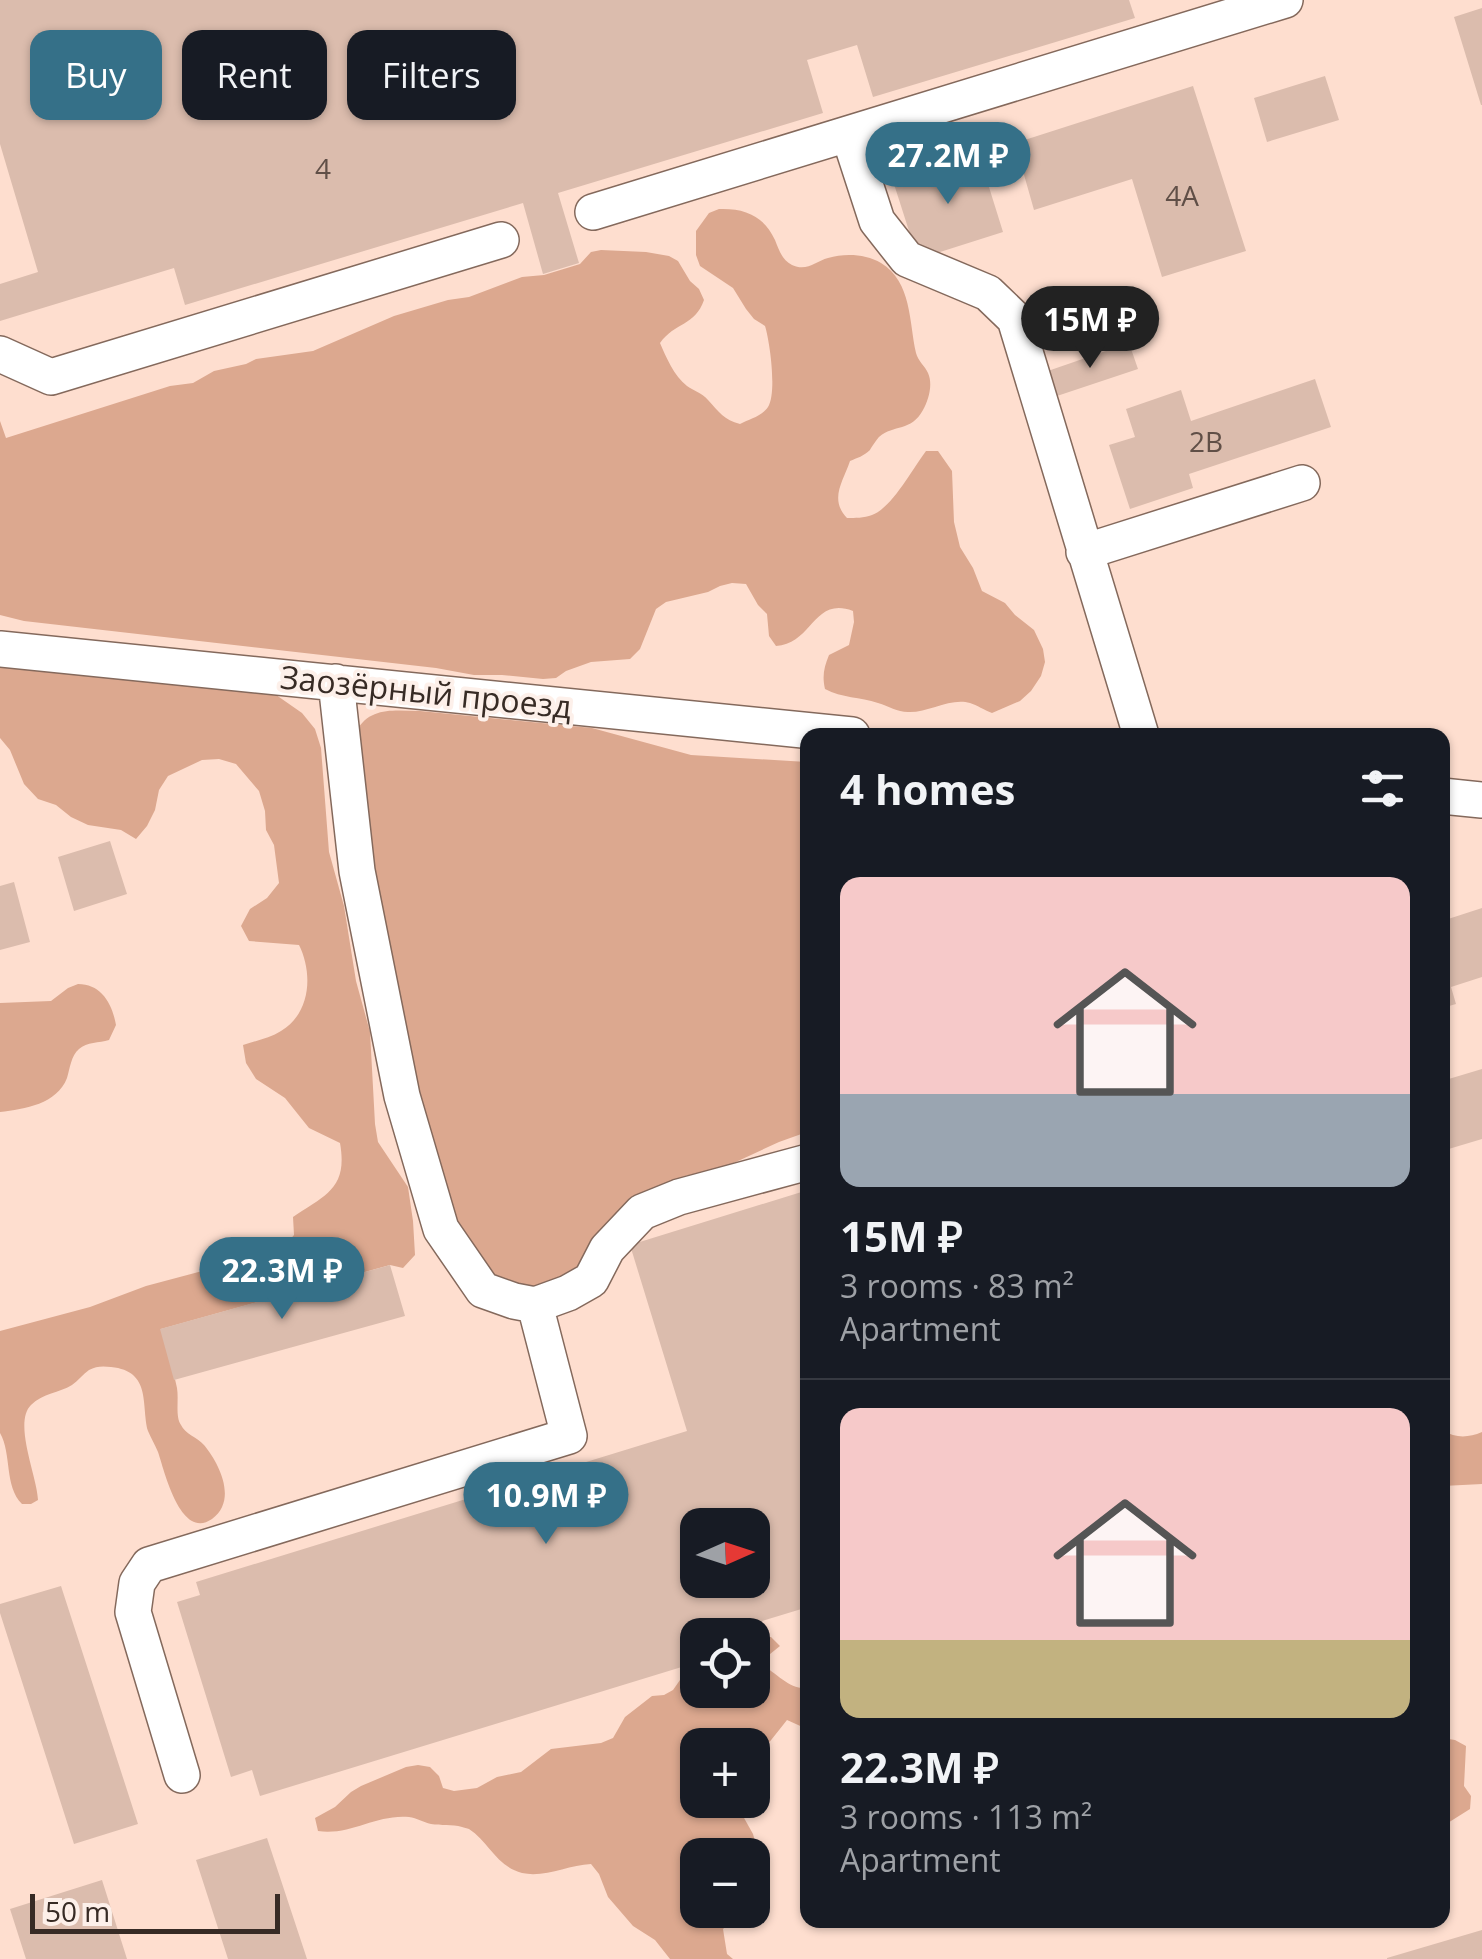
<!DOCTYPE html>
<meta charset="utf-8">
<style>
body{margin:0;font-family:"Open Sans",sans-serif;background:#20242c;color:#f1f3f6;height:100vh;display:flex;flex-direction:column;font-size:38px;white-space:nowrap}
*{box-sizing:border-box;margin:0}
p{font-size:32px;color:#9ea1a6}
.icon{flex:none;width:55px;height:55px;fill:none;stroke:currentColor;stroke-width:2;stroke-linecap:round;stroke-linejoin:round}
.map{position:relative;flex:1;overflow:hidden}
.sheet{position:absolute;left:800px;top:728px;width:650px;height:1200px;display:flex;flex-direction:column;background:#171b24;border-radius:20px;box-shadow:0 2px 8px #0004}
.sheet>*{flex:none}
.banner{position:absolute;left:30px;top:30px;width:620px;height:90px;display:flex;gap:20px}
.needle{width:65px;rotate:87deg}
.tools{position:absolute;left:680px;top:1508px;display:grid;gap:20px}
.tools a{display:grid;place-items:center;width:90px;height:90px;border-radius:20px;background:#171b24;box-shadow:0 2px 8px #0004;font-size:50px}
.scale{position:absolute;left:30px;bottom:25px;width:250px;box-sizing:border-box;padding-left:10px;border:5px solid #372b25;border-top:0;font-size:28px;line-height:35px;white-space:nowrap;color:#372b25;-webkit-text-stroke:8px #fdf0ea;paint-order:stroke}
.price{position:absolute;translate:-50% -85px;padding:0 22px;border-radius:35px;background:#357088;color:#fff;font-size:32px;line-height:65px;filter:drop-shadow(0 2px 5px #0008)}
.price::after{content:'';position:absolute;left:50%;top:60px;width:30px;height:22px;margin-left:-15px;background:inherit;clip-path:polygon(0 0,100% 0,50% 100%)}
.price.on{background:#222;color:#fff}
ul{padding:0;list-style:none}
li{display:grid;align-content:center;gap:20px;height:530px;padding:0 40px}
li+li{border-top:2px solid #363941}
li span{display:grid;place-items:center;height:310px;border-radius:20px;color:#555}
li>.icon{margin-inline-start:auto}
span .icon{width:180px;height:180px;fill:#fffc;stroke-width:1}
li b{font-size:42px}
h2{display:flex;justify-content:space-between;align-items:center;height:120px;padding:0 40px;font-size:42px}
.pill{padding:0 35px;border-radius:20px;background:#171b24;box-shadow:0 2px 8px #0004;font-size:35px;line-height:90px}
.pill.on{background:#357088;color:#fff}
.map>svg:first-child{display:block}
.green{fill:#dca88f}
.building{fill:#dbbcad;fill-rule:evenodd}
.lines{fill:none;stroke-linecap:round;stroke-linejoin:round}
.minor-casing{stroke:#84695c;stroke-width:38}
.minor{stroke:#fff;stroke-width:35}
.labels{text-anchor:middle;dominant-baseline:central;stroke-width:8;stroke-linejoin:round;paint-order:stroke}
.number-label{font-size:28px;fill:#604f47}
.street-label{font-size:32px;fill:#372b25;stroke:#fdf0ea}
</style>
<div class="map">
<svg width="1482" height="1959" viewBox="0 0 1482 1959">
<rect width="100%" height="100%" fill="#fedecf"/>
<path class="green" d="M719 209C745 208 764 216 775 240 779 250 782 260 792 265 807 272 816 261 828 258 845 253 866 254 881 263 912 282 909 322 916 353 918 361 925 366 928 373 933 384 929 399 923 410 911 432 894 424 879 437 878 438 870 449 870 450 864 456 857 458 850 461 843 482 829 499 847 518 855 518 864 518 872 515 892 508 913 468 926 451H938L952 471 954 522 960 547 973 568 982 591 1005 603 1015 615 1034 630 1043 649 1045 662 1041 676 1031 691 1020 701 992 713C984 710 977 705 970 703 951 697 928 713 908 712 897 712 889 706 878 703 860 697 842 698 825 689 822 676 824 667 829 655L849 645 854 622 853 611C813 596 813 644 776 646L769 636 767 614 758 605 746 584 732 583 720 586 708 592 666 602 656 609 640 649 630 659 591 662 566 671 556 678 543 679 502 675H474L436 668 24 621 0 615V421L6 438 170 386 193 383 214 371 246 364 256 359 313 351 394 316 448 300 469 297 522 277 544 275 580 264 591 252 601 250 646 252 669 256 678 261 690 281 699 289 704 300C695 326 675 322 660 343 666 357 674 376 687 386 694 391 702 393 708 400 719 412 724 420 740 424 750 419 762 416 768 407 777 393 770 342 765 326L754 319 746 309 733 288 700 266 696 255V231L709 213Z
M0 667 269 690 302 713 315 729 321 748 329 852 344 906 356 981 370 1032 375 1124 378 1142 408 1187 413 1221 415 1255 403 1268 390 1265 161 1329C166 1349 173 1368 177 1388 179 1400 175 1416 181 1425 185 1434 197 1437 204 1445 219 1463 238 1500 212 1519 180 1541 164 1469 158 1452 155 1445 151 1438 148 1431 141 1405 152 1371 111 1367 103 1366 96 1366 89 1370 83 1374 78 1381 72 1385 59 1393 43 1393 31 1405 13 1423 37 1476 38 1500L31 1504H22C4 1486 12 1454 0 1433V1331L90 1307 146 1286 281 1250 294 1235 293 1217C326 1195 348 1188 340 1143L309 1128 285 1098 256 1079 246 1063 243 1045C255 1041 270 1038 281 1031 311 1013 313 973 299 945L249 941 241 926 250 909 267 898 279 883 274 845 266 830 265 811 259 791 236 764 219 759 202 760 168 776 159 790 155 810 147 826 136 839 121 830 88 825 71 817 56 805 38 799 24 784 10 750 0 738Z
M420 711 592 728 691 755 807 762V1132L779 1142 725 1167 685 1176 665 1187 570 1279 532 1287 503 1283 483 1265 442 1211 368 874 356 732C370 706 394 711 420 711Z
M78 984C101 984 112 1003 116 1025L109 1040C99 1043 87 1042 79 1049 71 1056 70 1068 67 1078 57 1104 25 1109 0 1112V1003L51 1001 68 988Z
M1443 1431C1456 1438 1468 1438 1482 1432V1484L1443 1486Z
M760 1637H771L780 1646 759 1663C775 1671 789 1690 807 1688V1729L787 1720 753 1763 752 1745H698V1800H734L753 1834 760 1860 761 1887 753 1899 752 1855H698V1910H744L723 1929 727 1954 733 1959H670L655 1940 633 1926 608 1897 599 1874 591 1864C568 1865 545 1878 522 1873 497 1867 489 1842 469 1829 467 1828 464 1828 462 1827 452 1824 441 1826 431 1824 423 1822 417 1818 409 1817 376 1814 350 1836 318 1831L315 1818 335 1807 351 1792 361 1786 406 1767 418 1765 430 1767 439 1776 443 1788 454 1791 477 1788 497 1777 521 1772 551 1749 601 1743 613 1738 625 1717 652 1696 664 1695 673 1690 680 1680 691 1672 697 1671 698 1690H752L753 1641Z
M1442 1738 1455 1740 1466 1746 1464 1786 1471 1796 1470 1809 1443 1826Z"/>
<path class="building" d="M0 0H1129L1135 18 873 97 857 45 807 60 823 113 558 193 579 263 543 274 523 203 185 305 174 268 0 321V284L38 272 0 144Z
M1482 8V105H1481L1454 17Z
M1325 76 1339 120 1267 142 1254 98Z
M1193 86 1246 251 1162 277 1132 179 1034 210 1015 143Z
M979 155 1003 232 918 259 893 181Z
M1129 343 1138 369 1051 398 1042 373Z
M1315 379 1331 427 1189 474 1193 488 1130 509 1109 445 1135 437 1126 409 1181 390 1191 421Z
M110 841 127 894 74 911 58 857Z
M14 882 30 942 0 950V886Z
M1482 908V977L1451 987 1456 1004 1442 1008V921Z
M1482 1069V1139L1442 1151V1081Z
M808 1190V1607L723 1633V1635H698V1662L260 1796 252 1770 231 1777 177 1602 200 1595 196 1582 687 1431 630 1245ZM698 1525H752V1580H698Z
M390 1265 405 1316 174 1380 160 1329Z
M61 1586 138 1824 74 1844 0 1613V1604Z
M267 1838 307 1959H228L196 1860Z
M102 1880 127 1959H26L10 1909Z
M1482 1930V1959H1387V1958Z"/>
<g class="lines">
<defs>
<path id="minor" d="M849 135 877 221 907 259 988 293 1015 319 1141 735
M593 212 1285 0
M0 354 51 377 501 240
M1084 552 1302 483
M0 649 852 735
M336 682 357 871 402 1096 441 1229 483 1290 514 1301 535 1305 568 1293 591 1280 607 1249 642 1212 679 1197 808 1162
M1442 796 1482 800
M182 1775 133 1612 137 1583 149 1565 569 1436 535 1305"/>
</defs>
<use href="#minor" class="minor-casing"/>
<use href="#minor" class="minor"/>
</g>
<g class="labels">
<g class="number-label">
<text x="323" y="168">4</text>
<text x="1182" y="195">4А</text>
<text x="1206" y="441">2В</text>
</g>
<g class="street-label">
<text transform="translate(426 691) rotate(6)">Заозёрный проезд</text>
</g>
</g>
</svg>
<div class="tools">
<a><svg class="needle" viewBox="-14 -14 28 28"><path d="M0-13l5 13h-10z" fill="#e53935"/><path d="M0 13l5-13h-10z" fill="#9ea1a6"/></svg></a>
<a><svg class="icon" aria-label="locate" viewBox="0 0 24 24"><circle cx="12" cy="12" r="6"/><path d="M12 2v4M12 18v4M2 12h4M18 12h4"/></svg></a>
<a>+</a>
<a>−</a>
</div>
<div class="scale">50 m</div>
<b class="price" style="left:948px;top:207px">27.2M ₽</b>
<b class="price on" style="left:1090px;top:371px">15M ₽</b>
<b class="price" style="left:282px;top:1322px">22.3M ₽</b>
<b class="price" style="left:546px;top:1547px">10.9M ₽</b>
<div class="banner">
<a class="pill on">Buy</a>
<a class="pill">Rent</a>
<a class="pill">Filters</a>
</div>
<section class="sheet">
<h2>4 homes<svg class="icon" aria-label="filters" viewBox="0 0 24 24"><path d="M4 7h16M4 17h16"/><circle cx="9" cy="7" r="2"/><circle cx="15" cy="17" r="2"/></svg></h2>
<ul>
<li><span style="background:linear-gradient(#f6c9c9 70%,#9aa5b1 0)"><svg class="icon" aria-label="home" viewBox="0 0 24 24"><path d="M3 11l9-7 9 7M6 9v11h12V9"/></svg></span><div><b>15M ₽</b><p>3 rooms · 83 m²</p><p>Apartment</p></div></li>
<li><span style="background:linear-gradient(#f6c9c9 75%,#c2b280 0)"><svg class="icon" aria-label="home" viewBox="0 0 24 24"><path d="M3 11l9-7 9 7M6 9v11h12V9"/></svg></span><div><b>22.3M ₽</b><p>3 rooms · 113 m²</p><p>Apartment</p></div></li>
</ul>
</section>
</div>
